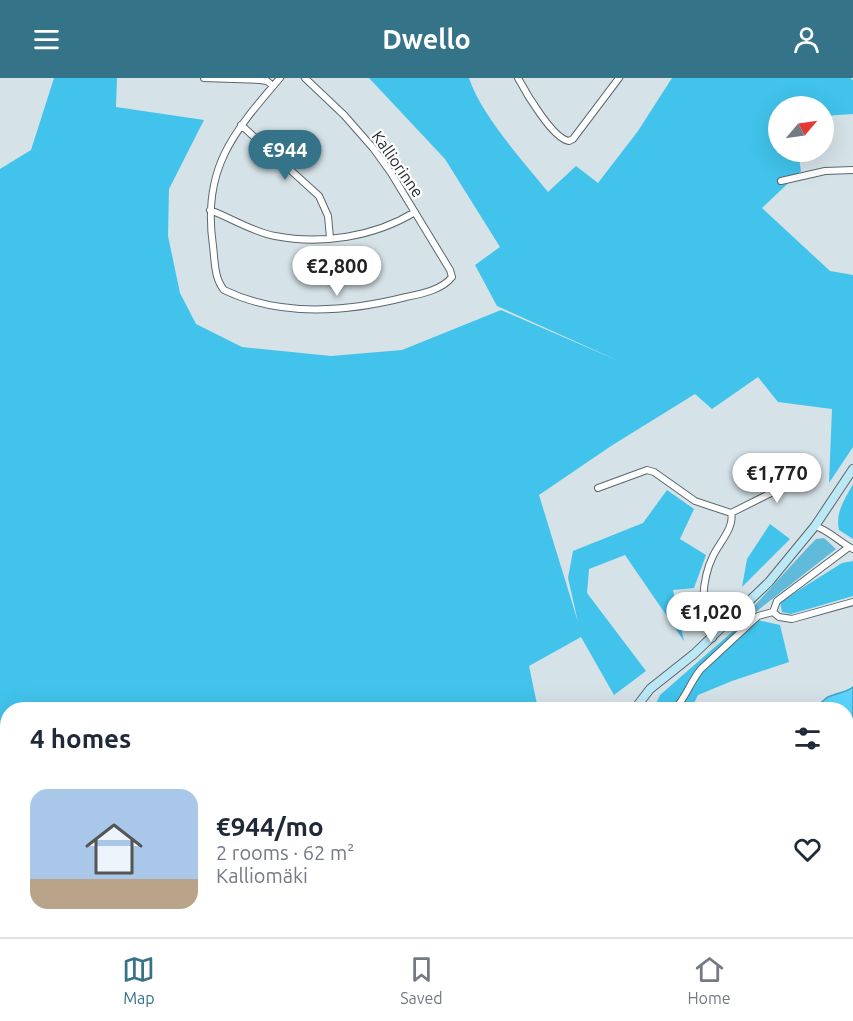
<!DOCTYPE html>
<meta charset="utf-8">
<style>
body{margin:0;font-family:Ubuntu,sans-serif;background:#f6f6f7;color:#1f2937;height:100vh;display:flex;flex-direction:column;font-size:22px;white-space:nowrap}
*{box-sizing:border-box;margin:0}
p{font-size:20px;color:#747a83}
.icon{flex:none;width:33px;height:33px;fill:none;stroke:currentColor;stroke-width:2;stroke-linecap:round;stroke-linejoin:round}
.map{position:relative;flex:1;overflow:hidden}
.details{position:absolute;left:0px;top:624px;width:854px;height:236px;display:flex;flex-direction:column;background:#fff;border-radius:24px 24px 0 0;box-shadow:0 6px 24px #0002}
.details>*{flex:none}
.needle{width:39px;rotate:61deg}
.buttons{position:absolute;left:768px;top:18px;display:grid;gap:12px}
.buttons a{display:grid;place-items:center;width:66px;height:66px;border-radius:50%;background:#fff;box-shadow:0 6px 24px #0002;font-size:30px}
.price{position:absolute;translate:-50% -51px;padding:0 14px;border-radius:21px;background:#fff;color:#222;font-size:20px;line-height:39px;filter:drop-shadow(0 2px 3px #0008)}
.price::after{content:'';position:absolute;left:50%;top:36px;width:18px;height:14px;margin-left:-9px;background:inherit;clip-path:polygon(0 0,100% 0,50% 100%)}
.price.on{background:#357389;color:#fff}
ul{padding:0;list-style:none}
li{display:flex;align-items:center;gap:18px;height:150px;padding:0 30px}
li+li{border-top:2px solid #e0e1e3}
li span{display:grid;place-items:center;flex:none;width:168px;height:120px;border-radius:18px;color:#555}
li>.icon{margin-inline-start:auto}
span .icon{width:72px;height:72px;fill:#fffc;stroke-width:1}
li b{font-size:26px}
h2{display:flex;justify-content:space-between;align-items:center;height:72px;padding:0 30px;font-size:26px}
header{display:flex;justify-content:space-between;align-items:center;height:78px;padding:0 30px;background:#357389;color:#fff;font-size:27px;font-weight:600}
.tab-bar{display:flex;justify-content:space-around;align-items:center;height:84px;border-top:2px solid #e0e1e3;background:#fff;font-size:16px;color:#747a83}
.tab-bar a{display:grid;justify-items:center;gap:3px}
.tab-bar .on{color:#357389}
.map>svg:first-child{display:block}
.built{fill:#c2d6de}
.green{fill:#60bbda}
.forest{fill:#41c3eb}
.water{fill:#58d5ff;stroke:#48a1bf;stroke-width:1.5}
.lines{fill:none;stroke-linecap:round;stroke-linejoin:round}
.street-casing{stroke:#5c676c;stroke-width:8}
.secondary-casing{stroke:#5c676c;stroke-width:10}
.primary-casing{stroke:#fff;stroke-width:10}
.street{stroke:#fff;stroke-width:6}
.secondary{stroke:#bce8f5;stroke-width:8}
.primary{stroke:#79d2eb;stroke-width:9}
.labels{text-anchor:middle;dominant-baseline:central;stroke-width:4.5;stroke-linejoin:round;paint-order:stroke}
.street-label{font-size:16px;fill:#24292b;stroke:#fff}
</style>
<header><svg class="icon" aria-label="menu" viewBox="0 0 24 24"><path d="M4 6h16M4 12h16M4 18h16"/></svg>Dwello<svg class="icon" aria-label="person" viewBox="0 0 24 24"><circle cx="12" cy="8" r="4"/><path d="M4 21q1-7 8-7t8 7"/></svg></header>
<div class="map">
<svg width="853" height="859" viewBox="0 0 853 859">
<rect width="100%" height="100%" fill="#d5e2e8"/>
<path class="built" d="M26 852H76L83 859H24Z"/>
<path class="green" d="M824 460 836 471 748 540 746 537 809 468 816 461Z
M846 672 853 722V785L846 782Z
M846 805 853 807V859H828L827 852H846Z
M523 852H680L662 859H506Z"/>
<path class="forest" d="M54 0H117L116 29 204 42 169 111 168 158 180 215 196 246 242 269 331 278 402 272 501 232 621 284 497 228 475 187 500 169 445 81 369 0H469C481 37 523 83 548 114L576 88 598 105 638 53 672 0H850L853 2V36L824 38V28H778V74H798L801 93 762 130 830 193 853 197V369L829 405 832 331 778 324 758 299 712 331 695 316 611 368 539 417 578 544 568 500 573 473 643 445 667 412 694 431 680 461 706 477 694 510 673 512 684 563 625 477 589 491 587 515 646 593 614 617 581 559 529 588 538 631 8 632 7 681H0V91L31 72Z
M853 406V461L839 452C835 434 845 421 853 406Z
M770 446 790 461 742 509 747 481Z
M853 483V518L791 536 782 534 780 524 842 485Z
M748 540 780 547 789 584 732 603 698 617 691 631 653 632 660 617Z
M0 708H7L8 852H26L24 859H0Z
M76 852H523L506 859H83Z
M701 852H816L817 859H695Z"/>
<path class="water" d="M853 609V740L846 723V632L811 631C820 629 821 623 828 619 836 615 845 615 853 609Z"/>
<g class="lines">
<defs>
<path id="street" d="M204 0 260 2 267 3 273 8
M280 0C232 56 202 91 213 168 215 183 214 200 224 212 280 239 347 234 406 219 421 216 442 212 452 199L450 192 391 95 373 70 344 37 305 0
M518 0C526 15 553 61 569 63L573 61 619 0
M241 47 319 118 328 138 330 160
M781 103 825 93 853 92
M210 132C231 140 253 154 275 158 321 167 374 159 415 134
M598 410 647 392 654 394 695 423 731 435C735 449 719 465 713 478 703 498 697 542 713 560
M731 435 783 409 784 404 781 394
M815 448C830 453 839 464 853 471
M773 534 777 523 849 469
M773 534 779 539 792 541 853 524
M674 632C686 620 690 604 701 591L758 538 773 534
M0 826H8
M86 852 90 859"/>
<path id="secondary" d="M634 632 650 611 694 576 769 504 815 448 853 391"/>
<path id="primary" d="M0 696H8
M846 795 853 798"/>
</defs>
<use href="#street" class="street-casing"/>
<use href="#secondary" class="secondary-casing"/>
<use href="#primary" class="primary-casing"/>
<use href="#street" class="street"/>
<use href="#secondary" class="secondary"/>
<use href="#primary" class="primary"/>
</g>
<g class="labels">
<g class="street-label">
<text transform="translate(398 86) rotate(55)">Kalliorinne</text>
</g>
</g>
</svg>
<div class="buttons">
<a><svg class="needle" viewBox="-14 -14 28 28"><path d="M0-13l5 13h-10z" fill="#e53935"/><path d="M0 13l5-13h-10z" fill="#747a83"/></svg></a>
</div>
<b class="price on" style="left:285px;top:103px">€944</b>
<b class="price" style="left:337px;top:219px">€2,800</b>
<b class="price" style="left:777px;top:426px">€1,770</b>
<b class="price" style="left:711px;top:565px">€1,020</b>
<section class="details">
<h2>4 homes<svg class="icon" aria-label="filters" viewBox="0 0 24 24"><path d="M4 7h16M4 17h16"/><circle cx="9" cy="7" r="2"/><circle cx="15" cy="17" r="2"/></svg></h2>
<ul>
<li><span style="background:linear-gradient(#a9c7e8 75%,#b9a48a 0)"><svg class="icon" aria-label="home" viewBox="0 0 24 24"><path d="M3 11l9-7 9 7M6 9v11h12V9"/></svg></span><div><b>€944/mo</b><p>2 rooms · 62 m²</p><p>Kalliomäki</p></div><svg class="icon" aria-label="heart" viewBox="0 0 24 24"><path d="M12 20l-8-8c-3-5 5-10 8-4 3-6 11-1 8 4z"/></svg></li>
</ul>
</section>
</div>
<nav class="tab-bar">
<a class="on"><svg class="icon" aria-label="map" viewBox="0 0 24 24"><path d="M3 6l6-2 6 2 6-2v14l-6 2-6-2-6 2zM9 4v14M15 6v14"/></svg>Map</a>
<a><svg class="icon" aria-label="saved" viewBox="0 0 24 24"><path d="M7 4h10v16l-5-4-5 4z"/></svg>Saved</a>
<a><svg class="icon" aria-label="home" viewBox="0 0 24 24"><path d="M3 11l9-7 9 7M6 9v11h12V9"/></svg>Home</a>
</nav>
